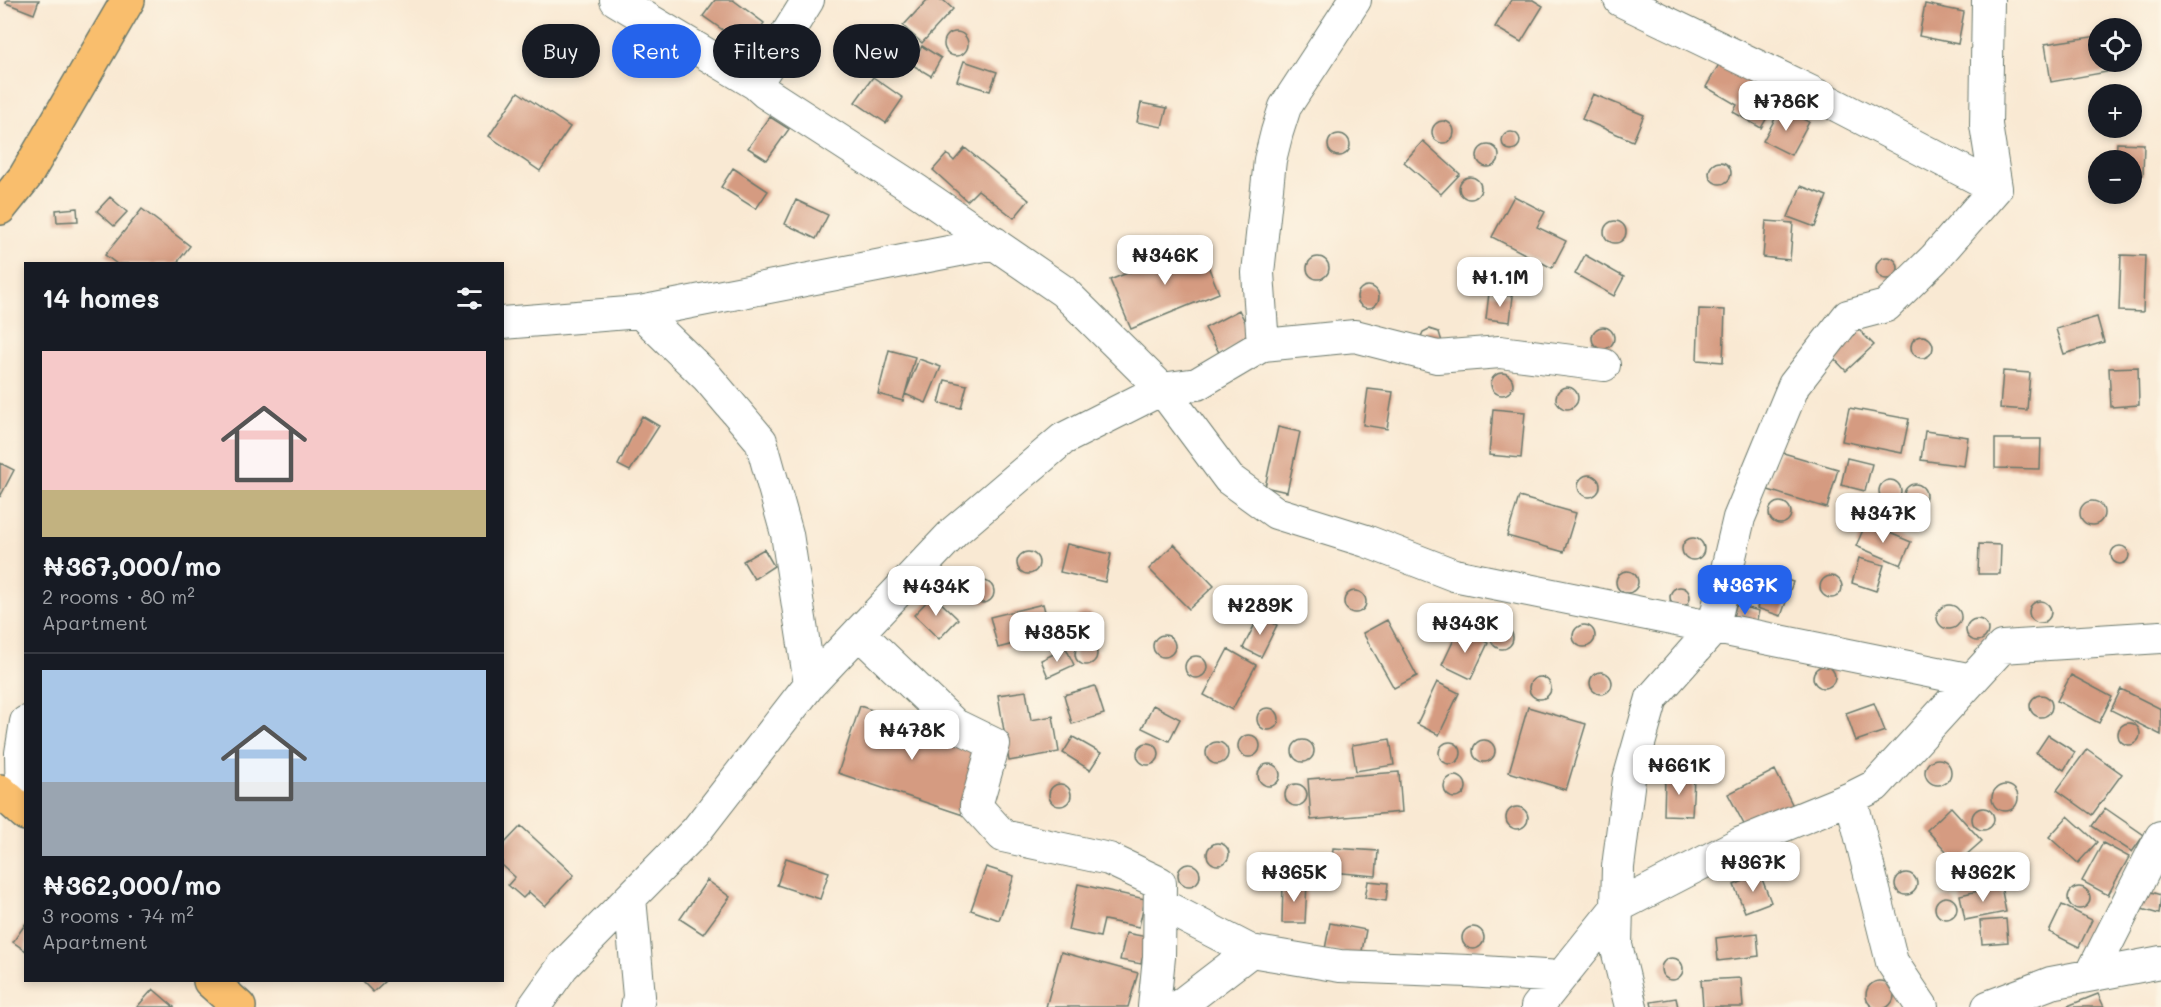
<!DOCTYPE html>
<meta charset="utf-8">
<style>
body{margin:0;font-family:Mali,sans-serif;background:#242831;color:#f1f3f6;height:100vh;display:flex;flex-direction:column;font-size:22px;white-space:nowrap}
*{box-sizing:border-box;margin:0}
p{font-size:20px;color:#9ea1a6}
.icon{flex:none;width:33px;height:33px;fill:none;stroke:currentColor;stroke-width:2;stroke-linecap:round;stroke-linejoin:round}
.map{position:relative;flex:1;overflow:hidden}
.sheet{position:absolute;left:24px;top:262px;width:480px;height:720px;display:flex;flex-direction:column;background:#171b24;border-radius:0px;box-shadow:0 3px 9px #0003}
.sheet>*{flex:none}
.top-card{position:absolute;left:522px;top:24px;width:570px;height:54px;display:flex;gap:12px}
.controls{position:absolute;left:2088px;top:18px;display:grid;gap:12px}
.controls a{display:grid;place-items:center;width:54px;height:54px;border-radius:50%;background:#171b24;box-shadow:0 3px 9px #0003;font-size:30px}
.price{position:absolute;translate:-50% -51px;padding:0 14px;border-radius:12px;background:#fff;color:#222;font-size:20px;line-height:39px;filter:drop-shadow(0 2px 3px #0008)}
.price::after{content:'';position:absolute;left:50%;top:36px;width:18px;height:14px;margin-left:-9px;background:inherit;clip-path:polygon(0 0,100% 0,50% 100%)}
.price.current{background:#2563eb;color:#fff}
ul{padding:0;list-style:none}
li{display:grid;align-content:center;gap:12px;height:318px;padding:0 18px}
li+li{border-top:2px solid #363941}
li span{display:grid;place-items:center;height:186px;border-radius:0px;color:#555}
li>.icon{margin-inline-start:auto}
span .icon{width:108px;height:108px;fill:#fffc;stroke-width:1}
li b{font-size:26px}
h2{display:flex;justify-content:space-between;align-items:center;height:72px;padding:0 18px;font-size:26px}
.tag{padding:0 21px;border-radius:27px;background:#171b24;box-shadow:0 3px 9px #0003;font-size:21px;line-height:54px}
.tag.current{background:#2563eb;color:#fff}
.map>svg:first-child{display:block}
.building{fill:#d59b81}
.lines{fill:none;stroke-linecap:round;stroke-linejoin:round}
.minor-casing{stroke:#6b796c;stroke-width:34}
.primary-casing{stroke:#6b796c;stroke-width:36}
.trunk-casing{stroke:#6b796c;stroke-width:36}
.minor{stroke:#fff;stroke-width:32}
.primary{stroke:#f9be6d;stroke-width:33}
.trunk{stroke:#f9be6d;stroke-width:33}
</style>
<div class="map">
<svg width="2161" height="1007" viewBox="0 0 2161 1007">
<rect width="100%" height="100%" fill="#fcf5e5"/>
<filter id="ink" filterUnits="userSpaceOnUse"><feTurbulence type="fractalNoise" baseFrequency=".0167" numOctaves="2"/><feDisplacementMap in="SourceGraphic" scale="12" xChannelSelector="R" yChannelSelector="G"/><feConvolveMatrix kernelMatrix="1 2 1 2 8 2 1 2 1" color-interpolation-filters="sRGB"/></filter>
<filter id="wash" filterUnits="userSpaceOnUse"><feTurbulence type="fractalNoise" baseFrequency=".008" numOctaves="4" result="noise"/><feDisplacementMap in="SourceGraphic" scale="24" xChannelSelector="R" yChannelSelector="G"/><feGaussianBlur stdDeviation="1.35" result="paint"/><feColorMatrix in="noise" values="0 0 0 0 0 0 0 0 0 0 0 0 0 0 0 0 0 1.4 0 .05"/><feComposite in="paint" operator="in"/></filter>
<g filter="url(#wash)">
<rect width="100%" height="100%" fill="#f9e9d3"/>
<g id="blocks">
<path class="building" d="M7 0H39L34 14 6 3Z
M715 0H733L764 23 747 47 703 16Z
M927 0H943L953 9 922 43 903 26Z
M1511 0H1533L1543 6 1521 42 1495 27Z
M1925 4 1964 12 1958 44 1919 36Z
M944 44a12 12 0 1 1 24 0a12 12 0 1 1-24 0Z
M2098 36V62H2106L2107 72 2051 82 2045 44Z
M868 53a12 12 0 1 1 24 0a12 12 0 1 1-24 0Z
M922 46 941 58 931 76 911 64Z
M1722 59 1781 93 1761 128 1733 112 1737 105 1706 87Z
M964 61 997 72 990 91 957 81Z
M873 77 903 98 886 123 855 102Z
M518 92 570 127 540 171 489 136Z
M1593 94 1644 115 1633 141 1582 119Z
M1141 103 1167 108 1162 127 1137 122Z
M1781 108 1809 122 1791 155 1763 141Z
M770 117 789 129 767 160 748 148Z
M1432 132a11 11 0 1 1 22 0a11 11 0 1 1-22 0Z
M1502 141a9 9 0 1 1 18 0a9 9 0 1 1-18 0Z
M1328 145a11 11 0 1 1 22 0a11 11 0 1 1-22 0Z
M1423 141 1460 174 1441 194 1404 162Z
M2117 143 2144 144 2143 175H2132V160H2116Z
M1477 156a11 11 0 1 1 22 0a11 11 0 1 1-22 0Z
M965 148 1029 200 1014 218 978 190 967 201 933 170 947 154 954 161Z
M1709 173a11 11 0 1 1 22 0a11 11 0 1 1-22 0Z
M733 168 768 191 756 209 721 187Z
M1459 188a11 11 0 1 1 22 0a11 11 0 1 1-22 0Z
M1801 186 1827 196 1815 227 1788 217Z
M1514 196 1545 212 1537 227 1566 241 1552 268 1492 237Z
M110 197 127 212 114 226 97 211Z
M796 200 828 215 816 239 785 224Z
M77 208 78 221 57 222 56 210Z
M142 209 190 246 176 264H117L105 255Z
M1604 232a11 11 0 1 1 22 0a11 11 0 1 1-22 0Z
M1766 221 1793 223 1790 260 1763 257Z
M1199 244 1219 293 1131 329 1110 280Z
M1585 255 1624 277 1614 296 1575 274Z
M2121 255 2145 256 2143 312 2119 311Z
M1876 268a11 11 0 1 1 22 0a11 11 0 1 1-22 0Z
M1307 268a11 11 0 1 1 22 0a11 11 0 1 1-22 0Z
M1357 297a11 11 0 1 1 22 0a11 11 0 1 1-22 0Z
M1489 293 1513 296 1510 322 1486 319Z
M1699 309 1725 310 1723 362 1697 360Z
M1239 310 1253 337 1220 354 1205 328Z
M2097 317 2104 342 2064 354 2056 329Z
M1855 326 1874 345 1846 371 1828 352Z
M1592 338a11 11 0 1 1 22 0a11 11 0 1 1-22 0Z
M1429 329 1439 332 1442 342 1420 339 1423 332Z
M1911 347a11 11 0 1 1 22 0a11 11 0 1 1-22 0Z
M889 350 915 357 905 394 919 359 941 367 926 403 905 394 903 401 878 394Z
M2138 367 2139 405 2111 407 2109 368Z
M2003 371 2030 373 2027 410 2000 408Z
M1491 384a11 11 0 1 1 22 0a11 11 0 1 1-22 0Z
M945 380 967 385 961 408 939 403Z
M1556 398a11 11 0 1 1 22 0a11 11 0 1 1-22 0Z
M1368 389 1393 392 1387 429 1363 425Z
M1849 408 1909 419 1902 453 1842 441Z
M1493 409 1525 412 1521 458 1489 455Z
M642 416 659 426 630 471 618 465Z
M1278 427 1300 432 1287 492 1265 487Z
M1925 431 1968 437 1964 466 1921 460Z
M1995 439H2041L2040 469 1995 468Z
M1780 452 1838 469 1827 508 1768 490Z
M1847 458 1872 464 1865 491 1841 485Z
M0 463 14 470 0 497Z
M1578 486a11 11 0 1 1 22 0a11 11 0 1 1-22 0Z
M1879 491a11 11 0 1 1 22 0a11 11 0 1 1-22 0Z
M1904 495a11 11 0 1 1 22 0a11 11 0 1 1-22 0Z
M1519 497 1576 513 1564 552 1507 536Z
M2080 513a12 12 0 1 1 24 0a12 12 0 1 1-24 0Z
M1769 513a11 11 0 1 1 22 0a11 11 0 1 1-22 0Z
M1866 523 1911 542 1901 565 1856 546Z
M1682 549a11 11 0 1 1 22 0a11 11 0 1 1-22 0Z
M1067 544 1111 554 1105 582 1060 572Z
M1174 544 1214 586 1189 609 1149 569Z
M1979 544 2001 545 2000 574H1978Z
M2111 555a9 9 0 1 1 18 0a9 9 0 1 1-18 0Z
M764 549 774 566 754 579 743 561Z
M1017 563a11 11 0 1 1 22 0a11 11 0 1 1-22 0Z
M1859 558 1884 565 1876 591 1852 583Z
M1616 582a11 11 0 1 1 22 0a11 11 0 1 1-22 0Z
M1769 574 1793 582 1781 616 1757 608Z
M1820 587a11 11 0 1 1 22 0a11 11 0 1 1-22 0Z
M972 592a11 11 0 1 1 22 0a11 11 0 1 1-22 0Z
M1670 597a10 10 0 1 1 20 0a10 10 0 1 1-20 0Z
M1344 602a11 11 0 1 1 22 0a11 11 0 1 1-22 0Z
M933 595 958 619 939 639 914 615Z
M2029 612a11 11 0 1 1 22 0a11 11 0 1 1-22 0Z
M1043 604 1051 634 998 648 990 617Z
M1736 605 1759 611 1755 627 1732 621Z
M1937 617a12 12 0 1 1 24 0a12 12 0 1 1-24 0Z
M1074 623a11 11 0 1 1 22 0a11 11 0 1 1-22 0Z
M1259 616 1277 625 1261 657 1243 648Z
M1966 630a11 11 0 1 1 22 0a11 11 0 1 1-22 0Z
M1387 620 1417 676 1394 688 1363 633Z
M1573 636a11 11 0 1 1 22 0a11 11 0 1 1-22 0Z
M1491 638a11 11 0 1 1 22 0a11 11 0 1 1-22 0Z
M1459 629 1488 643 1471 679 1442 665Z
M1153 646a11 11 0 1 1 22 0a11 11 0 1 1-22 0Z
M1075 654a11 11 0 1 1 22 0a11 11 0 1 1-22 0Z
M1066 648 1074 665 1048 677 1041 660Z
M1228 649 1256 665 1232 710 1204 695Z
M1185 667a11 11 0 1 1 22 0a11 11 0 1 1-22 0Z
M1813 677a11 11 0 1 1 22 0a11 11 0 1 1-22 0Z
M1590 683a11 11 0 1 1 22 0a11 11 0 1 1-22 0Z
M2071 675 2112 697 2099 723 2057 701Z
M1529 688a11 11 0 1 1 22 0a11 11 0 1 1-22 0Z
M1437 682 1459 693 1439 735 1417 724Z
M1095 686 1104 714 1072 724 1064 695Z
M2121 689 2161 709V735L2111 710Z
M1026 691 1031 720 1053 716 1059 752 1009 761 998 695Z
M2030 706a11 11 0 1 1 22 0a11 11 0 1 1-22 0Z
M1874 703 1885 731 1856 741 1846 713Z
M1153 705 1180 719 1169 741 1142 728Z
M860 706 985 748 963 815 838 773Z
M1528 707 1586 724 1566 790 1509 772Z
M1257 719a11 11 0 1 1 22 0a11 11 0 1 1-22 0Z
M2118 734a11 11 0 1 1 22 0a11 11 0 1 1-22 0Z
M1238 746a11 11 0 1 1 22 0a11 11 0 1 1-22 0Z
M2048 735 2075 752 2064 770 2036 753Z
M1073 737 1101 753 1090 770 1063 753Z
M1390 739 1394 765 1356 771 1352 745Z
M1292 751a11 11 0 1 1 22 0a11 11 0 1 1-22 0Z
M1473 751a11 11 0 1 1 22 0a11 11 0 1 1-22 0Z
M1206 753a11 11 0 1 1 22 0a11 11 0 1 1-22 0Z
M1439 753a11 11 0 1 1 22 0a11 11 0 1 1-22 0Z
M1137 754a11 11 0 1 1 22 0a11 11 0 1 1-22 0Z
M2087 749 2122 774 2092 815 2057 790Z
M1925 772a13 13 0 1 1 26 0a13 13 0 1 1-26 0Z
M1258 775a11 11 0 1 1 22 0a11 11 0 1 1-22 0Z
M1775 770 1793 806 1747 830 1728 794Z
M1399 772 1402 812 1311 820 1308 779Z
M1444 787a11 11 0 1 1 22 0a11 11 0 1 1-22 0Z
M1665 777 1694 778 1692 816 1664 815Z
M1049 795a11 11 0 1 1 22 0a11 11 0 1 1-22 0Z
M1285 795a11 11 0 1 1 22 0a11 11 0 1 1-22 0Z
M1992 798a13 13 0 1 1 26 0a13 13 0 1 1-26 0Z
M1951 807 1982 841 1957 863 1927 830Z
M1506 818a11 11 0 1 1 22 0a11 11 0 1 1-22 0Z
M1972 819a11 11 0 1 1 22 0a11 11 0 1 1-22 0Z
M2105 808 2144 835 2132 852 2092 826Z
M2068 816 2097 842 2078 863 2049 837Z
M521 826 574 875 545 906 529 892 523 898 508 885 515 877 502 865V846Z
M1207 854a11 11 0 1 1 22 0a11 11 0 1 1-22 0Z
M2103 843 2129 857 2108 895 2082 881Z
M1333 848 1378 851 1376 876 1331 872Z
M786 858 829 872 820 899 777 885Z
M1250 871a11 11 0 1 1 22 0a11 11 0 1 1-22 0Z
M1178 875a11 11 0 1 1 22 0a11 11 0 1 1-22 0Z
M986 867 1014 876 999 920 971 910Z
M1895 884a11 11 0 1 1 22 0a11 11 0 1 1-22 0Z
M1760 874 1771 902 1745 912 1734 885Z
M707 880 730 897 703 934 680 919Z
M1368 881 1388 883 1386 901 1365 898Z
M1283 882 1307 883 1305 923H1282Z
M1078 884 1145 899 1139 927 1104 920 1100 937 1068 930Z
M2001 886 2006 912 1965 920 1960 895Z
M2068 898a11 11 0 1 1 22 0a11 11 0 1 1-22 0Z
M2144 890 2161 895 2159 914 2138 908Z
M1935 908a11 11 0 1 1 22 0a11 11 0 1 1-22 0Z
M2062 905 2092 920 2079 947 2049 932Z
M2006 919 2008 942 1982 944 1980 921Z
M26 923V951L13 942Z
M1330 923 1366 930 1361 956 1325 949Z
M1462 938a11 11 0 1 1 22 0a11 11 0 1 1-22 0Z
M1126 933 1147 937 1141 964 1120 960Z
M1757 933 1759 956 1718 961 1716 938Z
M1061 952 1138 973 1128 1007H1046Z
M1661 969a11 11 0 1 1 22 0a11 11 0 1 1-22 0Z
M1741 978 1743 1007H1703L1701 980Z
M362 981H385L373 992Z
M1866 995a14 14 0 1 1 28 0a14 14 0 1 1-28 0Z
M153 989 174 1007H137Z
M2098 994 2104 1007H2065Z
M1676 998 1678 1007H1652L1651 1002Z"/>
</g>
</g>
<g filter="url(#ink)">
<use href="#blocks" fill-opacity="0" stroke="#6b796c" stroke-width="1.5"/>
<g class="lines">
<defs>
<path id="minor" d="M616 0 756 84 766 93 916 190 1063 291 1162 389 1229 479 1276 513 1366 541 1454 575 1972 680
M1620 0 1811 92 1996 188
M756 84 808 0
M640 312 707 377 761 441 787 534 810 684
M502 323 640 312 995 243
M1263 345 1355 336 1437 357 1500 352 1604 365
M859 633 955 725 994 744 976 806 1003 836 1109 859 1160 883 1159 957 1154 1007
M1851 798 1892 962 1922 1007
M22 811 21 753 26 722
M630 898 639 996 637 1007
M1160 904 1251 951
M2091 975 2161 837
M534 1007 563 966 696 831 810 684 955 531 1063 439 1162 389 1197 384 1263 345 1258 273 1270 160 1277 132 1285 107 1355 0
M1178 1007 1251 951 1340 966 1468 971 1561 977
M1537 1007 1617 907 1741 843 1851 798 1875 786 2002 647 2161 637
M1631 1007 1616 945 1618 867 1629 779 1652 698 1713 629 1739 518 1794 385 1848 316 1886 306 1934 259 1996 188 1986 125 1988 0
M1988 1007 2051 983 2161 962"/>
<path id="primary" d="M0 208 25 177 128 0"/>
<path id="trunk" d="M0 791 26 814
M210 981 239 1007"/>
</defs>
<use href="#minor" class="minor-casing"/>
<use href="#primary" class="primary-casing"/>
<use href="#trunk" class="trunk-casing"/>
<use href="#minor" class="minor"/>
<use href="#primary" class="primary"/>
<use href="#trunk" class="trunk"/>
</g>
</g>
</svg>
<div class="controls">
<a><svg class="icon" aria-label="locate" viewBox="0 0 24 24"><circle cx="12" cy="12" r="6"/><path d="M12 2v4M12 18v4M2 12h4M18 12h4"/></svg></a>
<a>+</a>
<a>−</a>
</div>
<b class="price" style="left:1786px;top:132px">₦786K</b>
<b class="price" style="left:1165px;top:286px">₦346K</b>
<b class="price" style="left:1500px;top:308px">₦1.1M</b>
<b class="price" style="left:1883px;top:544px">₦347K</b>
<b class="price current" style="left:1745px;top:616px">₦367K</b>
<b class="price" style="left:936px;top:617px">₦434K</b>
<b class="price" style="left:1260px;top:636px">₦289K</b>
<b class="price" style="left:1465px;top:654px">₦343K</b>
<b class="price" style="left:1057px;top:663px">₦385K</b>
<b class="price" style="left:912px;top:761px">₦478K</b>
<b class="price" style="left:1679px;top:796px">₦661K</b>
<b class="price" style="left:1753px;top:893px">₦367K</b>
<b class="price" style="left:1294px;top:903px">₦365K</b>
<b class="price" style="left:1983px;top:903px">₦362K</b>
<div class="top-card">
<a class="tag">Buy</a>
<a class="tag current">Rent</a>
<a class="tag">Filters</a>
<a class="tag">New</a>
</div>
<section class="sheet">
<h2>14 homes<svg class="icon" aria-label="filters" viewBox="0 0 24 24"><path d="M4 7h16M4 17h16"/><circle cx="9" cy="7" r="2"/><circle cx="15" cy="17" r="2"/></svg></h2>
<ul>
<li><span style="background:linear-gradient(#f6c9c9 75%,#c2b280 0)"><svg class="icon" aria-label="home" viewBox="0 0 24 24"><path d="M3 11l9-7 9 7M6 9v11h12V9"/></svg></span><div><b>₦367,000/mo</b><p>2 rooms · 80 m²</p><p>Apartment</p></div></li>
<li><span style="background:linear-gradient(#a9c7e8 60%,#9aa5b1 0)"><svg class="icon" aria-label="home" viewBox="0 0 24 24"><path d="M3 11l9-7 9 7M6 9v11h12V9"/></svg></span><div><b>₦362,000/mo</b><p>3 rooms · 74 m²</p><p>Apartment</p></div></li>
</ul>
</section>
</div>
